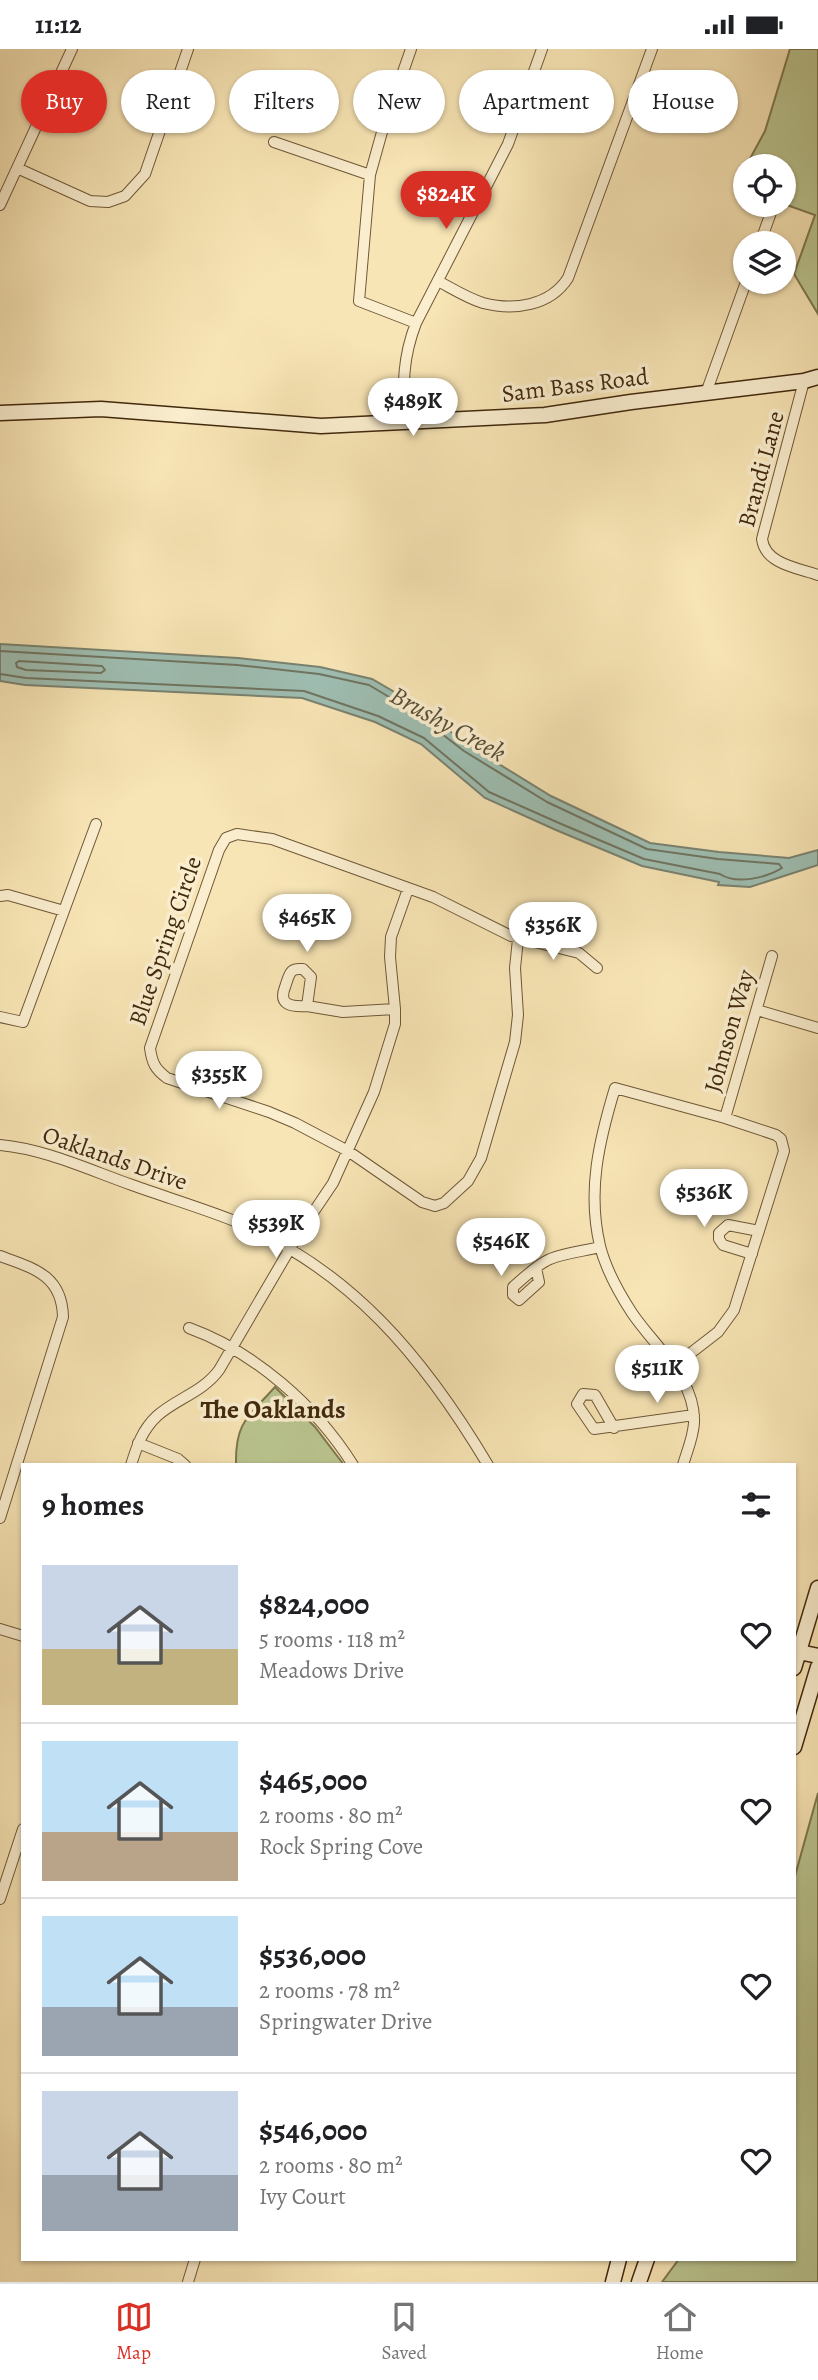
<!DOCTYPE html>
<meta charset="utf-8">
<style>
body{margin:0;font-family:Alegreya,serif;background:#f2f2f2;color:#202124;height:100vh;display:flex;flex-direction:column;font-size:26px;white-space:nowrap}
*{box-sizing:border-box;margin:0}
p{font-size:23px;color:#757577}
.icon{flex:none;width:38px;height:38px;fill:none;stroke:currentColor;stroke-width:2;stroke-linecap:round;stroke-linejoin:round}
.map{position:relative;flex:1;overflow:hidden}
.side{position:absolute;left:21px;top:1414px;width:775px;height:798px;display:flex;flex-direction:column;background:#fff;border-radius:0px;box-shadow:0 2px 5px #0004}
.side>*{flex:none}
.top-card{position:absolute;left:21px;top:21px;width:777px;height:63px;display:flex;gap:14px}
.buttons{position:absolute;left:733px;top:105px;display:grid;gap:14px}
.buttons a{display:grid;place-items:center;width:63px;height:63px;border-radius:50%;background:#fff;box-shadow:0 2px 5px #0004;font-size:35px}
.price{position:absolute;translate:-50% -60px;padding:0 16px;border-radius:24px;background:#fff;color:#222;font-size:23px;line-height:46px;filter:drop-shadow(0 2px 4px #0008)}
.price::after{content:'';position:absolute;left:50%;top:42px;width:21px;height:16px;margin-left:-10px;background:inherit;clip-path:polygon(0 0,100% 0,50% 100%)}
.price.current{background:#d93025;color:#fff}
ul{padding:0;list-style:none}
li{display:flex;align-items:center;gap:21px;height:175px;padding:0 21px}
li+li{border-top:2px solid #e0e0e0}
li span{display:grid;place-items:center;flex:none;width:196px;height:140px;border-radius:0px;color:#555}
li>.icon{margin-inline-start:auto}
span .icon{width:84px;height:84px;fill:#fffc;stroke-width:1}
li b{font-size:30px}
h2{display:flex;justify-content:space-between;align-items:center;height:84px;padding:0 21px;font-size:30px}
.chip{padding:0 24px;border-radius:32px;background:#fff;box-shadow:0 2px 5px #0004;font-size:24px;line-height:63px}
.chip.current{background:#d93025;color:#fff}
.status{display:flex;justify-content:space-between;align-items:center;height:49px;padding:0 35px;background:#fff;direction:ltr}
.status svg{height:19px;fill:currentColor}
.tabs{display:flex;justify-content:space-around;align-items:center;height:98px;border-top:2px solid #e0e0e0;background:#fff;font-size:19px;color:#757577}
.tabs a{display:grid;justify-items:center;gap:4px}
.tabs .current{color:#d93025}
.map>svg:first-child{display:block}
.green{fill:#bac590;stroke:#7e774e;stroke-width:2}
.water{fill:#9ebeb2;stroke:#798270;stroke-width:2}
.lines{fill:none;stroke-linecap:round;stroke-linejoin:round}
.shore{stroke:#707460;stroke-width:2}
.street-casing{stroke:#6f5837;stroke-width:12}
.secondary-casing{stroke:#41290d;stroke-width:17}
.street{stroke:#faeecf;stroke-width:10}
.secondary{stroke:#faeecf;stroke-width:14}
.labels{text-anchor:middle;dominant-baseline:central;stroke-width:7;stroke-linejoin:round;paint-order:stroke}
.street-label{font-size:24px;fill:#41290d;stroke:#faeecf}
.water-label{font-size:26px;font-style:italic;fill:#584e36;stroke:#faeecf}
.neighbourhood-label{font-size:26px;font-weight:bold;fill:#41290d;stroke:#faeecf}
</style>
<div class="status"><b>11:12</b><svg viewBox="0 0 49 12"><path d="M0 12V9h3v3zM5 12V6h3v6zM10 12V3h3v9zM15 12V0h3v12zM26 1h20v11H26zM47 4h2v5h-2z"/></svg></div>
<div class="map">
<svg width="818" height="2233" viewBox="0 0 818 2233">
<rect width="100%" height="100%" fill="#f8e5b5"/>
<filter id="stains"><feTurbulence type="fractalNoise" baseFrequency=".00286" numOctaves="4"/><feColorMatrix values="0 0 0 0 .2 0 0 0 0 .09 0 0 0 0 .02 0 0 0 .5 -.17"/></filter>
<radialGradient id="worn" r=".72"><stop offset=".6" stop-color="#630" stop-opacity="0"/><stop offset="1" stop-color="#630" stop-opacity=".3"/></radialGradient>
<path class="green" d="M790 0H818V265L794 225 815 166 784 155V117H746L765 82Z
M275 1338 315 1378 344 1416H236C235 1373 248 1368 275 1338Z
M818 1744V2233H662L679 2210H794L795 1827Z"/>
<path class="water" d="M0 595 238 609 320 618 372 630 415 655 468 696 551 747 650 794 719 803 789 809 818 801V816L750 838 718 836 719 833 642 817 556 781 485 749 421 695 375 673 302 649 25 636 0 632Z"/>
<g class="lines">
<path class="shore" d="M0 602 237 616 319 625 369 636 411 661 464 702 547 753 647 800 718 810 779 815 782 819C766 829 736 836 720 825L644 810 559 774 489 743 424 689 378 667 304 642 26 629 0 625
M19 612 102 617 105 621 101 624 26 621 17 618 16 614Z"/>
<defs>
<path id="street" d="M411 0 382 83 370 126 359 252 416 274
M274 93 370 126
M17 119 90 152 108 153 125 147 145 125 188 0
M0 156 72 0
M760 194 773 158
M438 232C453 240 467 249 483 254 514 262 550 257 568 229L652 0
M804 332 762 490C765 515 798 519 818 526
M706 344 746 233
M406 372C402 336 403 308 416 274L508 95 542 0
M0 847 8 846 64 862
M518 890 515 919 518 966 515 993 481 1109 468 1132 444 1154 435 1157 422 1153 348 1102 295 1074 269 1063 167 1029C155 1020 152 1014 150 999L219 801 226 789 237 785 272 790 433 848 511 887 579 904 597 919
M307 957C291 958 278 956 285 938 287 933 288 926 292 922 296 919 298 920 303 920L311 928 307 957 343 963 395 960
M757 961 818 979
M0 968 23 973 96 775
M725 1069 772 907
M0 1096C45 1100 89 1121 132 1136 165 1148 199 1158 232 1171 351 1220 424 1309 488 1416
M752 1205 723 1196 719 1190V1184L728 1176 759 1182
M0 1207C33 1219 62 1226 63 1268L0 1469
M536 1219 539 1233 519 1251 513 1246V1238C524 1229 536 1216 550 1210 565 1204 584 1202 600 1198
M189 1279C255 1303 316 1357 353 1416
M674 1317 718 1283 734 1261 784 1102 781 1090 776 1086 725 1069 615 1039C599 1092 587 1142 600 1197 606 1221 619 1244 632 1264 655 1298 696 1330 694 1374 693 1389 687 1402 683 1416
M614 1379 595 1346 583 1345 577 1355 594 1380 694 1366
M138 1394 178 1410 185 1416
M131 1416C137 1397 142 1381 157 1367 177 1349 202 1344 219 1321L298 1186 333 1134 374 1043 395 975V960L390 908 391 888 408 840
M0 1580 23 1587
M0 1850 23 1780
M188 2233 195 2210"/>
<path id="secondary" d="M0 364 101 360 321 377 545 366 631 353 804 332 818 328
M799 1603 818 1607
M794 1619 818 1539
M794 1698 818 1618
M613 2233 619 2210
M639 2233 647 2210"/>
</defs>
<use href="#street" class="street-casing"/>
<use href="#secondary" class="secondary-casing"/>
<use href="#street" class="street"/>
<use href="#secondary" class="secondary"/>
</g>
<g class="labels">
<g class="street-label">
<text transform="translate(575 336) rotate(-7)">Sam Bass Road</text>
<text transform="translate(761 420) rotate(-75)">Brandi Lane</text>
<text transform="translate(165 892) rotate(-71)">Blue Spring Circle</text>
<text transform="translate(729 982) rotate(-74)">Johnson Way</text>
<text transform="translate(115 1109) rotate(19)">Oaklands Drive</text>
</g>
<g class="water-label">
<text transform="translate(448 675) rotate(29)">Brushy Creek</text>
</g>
<g class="neighbourhood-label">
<text x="273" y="1360">The Oaklands</text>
</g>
</g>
<rect width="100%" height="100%" filter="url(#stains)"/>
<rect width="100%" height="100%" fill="url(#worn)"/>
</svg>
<div class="buttons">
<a><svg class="icon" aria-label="locate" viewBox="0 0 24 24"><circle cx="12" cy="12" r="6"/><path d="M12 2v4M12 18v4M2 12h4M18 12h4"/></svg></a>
<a><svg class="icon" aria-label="layers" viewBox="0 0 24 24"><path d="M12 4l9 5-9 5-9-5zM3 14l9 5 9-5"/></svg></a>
</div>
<b class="price current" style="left:446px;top:182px">$824K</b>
<b class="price" style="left:413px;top:389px">$489K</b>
<b class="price" style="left:307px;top:905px">$465K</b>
<b class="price" style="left:553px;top:913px">$356K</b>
<b class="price" style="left:219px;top:1062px">$355K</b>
<b class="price" style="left:704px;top:1180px">$536K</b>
<b class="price" style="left:276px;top:1211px">$539K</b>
<b class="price" style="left:501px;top:1229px">$546K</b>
<b class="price" style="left:657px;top:1356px">$511K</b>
<div class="top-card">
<a class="chip current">Buy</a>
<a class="chip">Rent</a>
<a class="chip">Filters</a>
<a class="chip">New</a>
<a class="chip">Apartment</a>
<a class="chip">House</a>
</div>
<section class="side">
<h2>9 homes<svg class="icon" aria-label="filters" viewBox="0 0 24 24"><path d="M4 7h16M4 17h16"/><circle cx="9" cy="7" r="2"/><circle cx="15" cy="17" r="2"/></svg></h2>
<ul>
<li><span style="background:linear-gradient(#c9d6e8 60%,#c2b280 0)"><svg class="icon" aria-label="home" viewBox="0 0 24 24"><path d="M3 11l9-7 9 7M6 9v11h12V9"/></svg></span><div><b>$824,000</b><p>5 rooms · 118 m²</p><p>Meadows Drive</p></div><svg class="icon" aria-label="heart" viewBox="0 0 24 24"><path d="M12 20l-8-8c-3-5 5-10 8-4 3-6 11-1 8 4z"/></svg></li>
<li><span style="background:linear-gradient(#bfe0f5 65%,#b9a48a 0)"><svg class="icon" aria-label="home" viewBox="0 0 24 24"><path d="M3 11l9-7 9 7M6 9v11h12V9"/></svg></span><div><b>$465,000</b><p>2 rooms · 80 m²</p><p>Rock Spring Cove</p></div><svg class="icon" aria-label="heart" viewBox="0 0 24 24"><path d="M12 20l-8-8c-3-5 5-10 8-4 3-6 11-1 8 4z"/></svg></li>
<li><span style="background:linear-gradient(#bfe0f5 65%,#9aa5b1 0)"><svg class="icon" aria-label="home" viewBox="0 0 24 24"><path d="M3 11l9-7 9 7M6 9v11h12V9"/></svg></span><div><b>$536,000</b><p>2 rooms · 78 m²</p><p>Springwater Drive</p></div><svg class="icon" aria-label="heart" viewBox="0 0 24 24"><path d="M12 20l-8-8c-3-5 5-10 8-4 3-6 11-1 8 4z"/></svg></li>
<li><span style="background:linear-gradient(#c9d6e8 60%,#9aa5b1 0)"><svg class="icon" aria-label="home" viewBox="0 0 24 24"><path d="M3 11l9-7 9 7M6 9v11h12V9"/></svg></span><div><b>$546,000</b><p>2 rooms · 80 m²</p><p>Ivy Court</p></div><svg class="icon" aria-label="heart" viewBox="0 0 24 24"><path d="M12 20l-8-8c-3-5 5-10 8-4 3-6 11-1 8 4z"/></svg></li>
</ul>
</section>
</div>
<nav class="tabs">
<a class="current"><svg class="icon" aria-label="map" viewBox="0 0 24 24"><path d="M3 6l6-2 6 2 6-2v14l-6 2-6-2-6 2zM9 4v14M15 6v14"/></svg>Map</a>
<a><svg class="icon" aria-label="saved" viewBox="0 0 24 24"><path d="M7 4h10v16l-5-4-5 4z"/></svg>Saved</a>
<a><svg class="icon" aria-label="home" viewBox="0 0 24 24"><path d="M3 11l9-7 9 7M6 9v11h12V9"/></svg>Home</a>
</nav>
